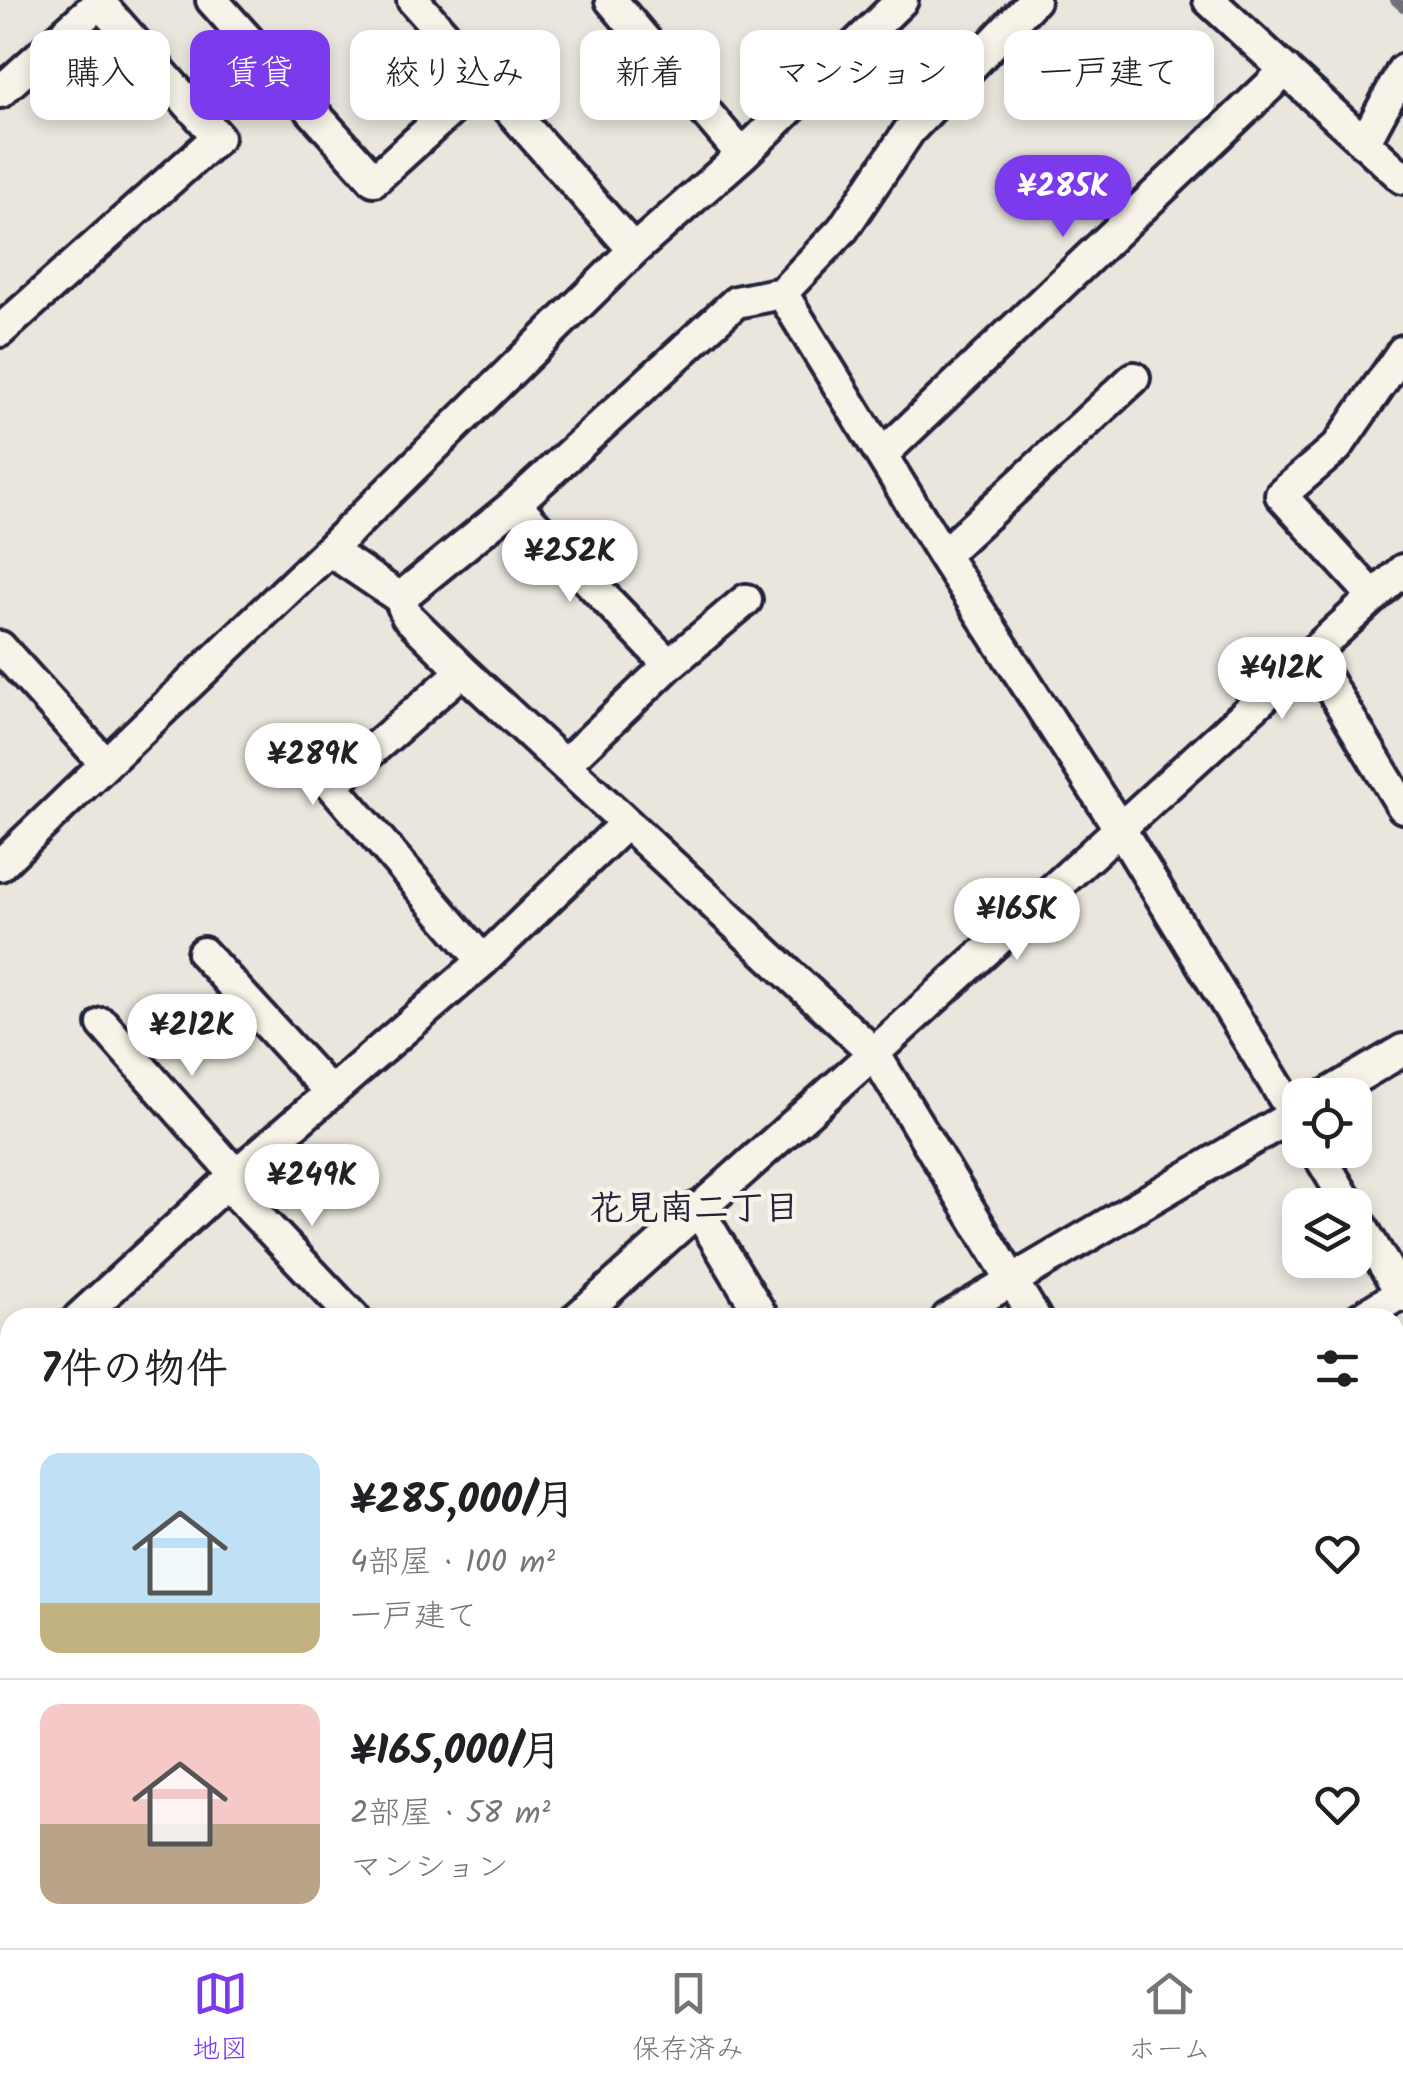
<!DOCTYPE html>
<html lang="ja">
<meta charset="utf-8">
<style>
body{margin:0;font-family:Kalam,"Klee One",sans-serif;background:#f6f6f6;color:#202124;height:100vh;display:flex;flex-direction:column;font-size:38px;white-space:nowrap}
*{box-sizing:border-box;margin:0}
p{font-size:32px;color:#757577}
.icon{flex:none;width:55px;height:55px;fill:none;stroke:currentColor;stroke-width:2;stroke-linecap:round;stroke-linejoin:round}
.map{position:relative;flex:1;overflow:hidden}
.drawer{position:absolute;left:0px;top:1308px;width:1405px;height:642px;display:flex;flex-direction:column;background:#fff;border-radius:30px 30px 0 0;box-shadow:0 5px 15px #0003}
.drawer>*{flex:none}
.banner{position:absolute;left:30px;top:30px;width:1345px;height:90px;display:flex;gap:20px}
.fabs{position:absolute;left:1282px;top:1078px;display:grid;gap:20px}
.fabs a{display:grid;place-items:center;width:90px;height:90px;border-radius:20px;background:#fff;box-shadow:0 5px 15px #0003;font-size:50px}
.price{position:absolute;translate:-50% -85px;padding:0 22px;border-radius:35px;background:#fff;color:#222;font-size:32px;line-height:65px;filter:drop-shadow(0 2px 5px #0008)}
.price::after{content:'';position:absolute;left:50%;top:60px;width:30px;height:22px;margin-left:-15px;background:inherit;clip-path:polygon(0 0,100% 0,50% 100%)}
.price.selected{background:#7c3aed;color:#fff}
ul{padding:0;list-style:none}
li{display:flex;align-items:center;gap:30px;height:250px;padding:0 40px}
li+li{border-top:2px solid #e0e0e0}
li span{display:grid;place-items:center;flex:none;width:280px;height:200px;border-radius:20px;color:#555}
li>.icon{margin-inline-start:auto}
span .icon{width:120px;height:120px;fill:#fffc;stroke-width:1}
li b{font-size:42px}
h2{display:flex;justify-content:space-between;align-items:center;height:120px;padding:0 40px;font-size:42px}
.chip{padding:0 35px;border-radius:20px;background:#fff;box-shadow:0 5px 15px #0003;font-size:35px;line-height:90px}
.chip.selected{background:#7c3aed;color:#fff}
.tabs{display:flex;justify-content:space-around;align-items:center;height:140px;border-top:2px solid #e0e0e0;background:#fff;font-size:28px;color:#757577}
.tabs a{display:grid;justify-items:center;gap:5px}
.tabs .selected{color:#7c3aed}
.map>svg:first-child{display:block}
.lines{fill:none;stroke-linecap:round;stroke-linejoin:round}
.stream{stroke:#716f7b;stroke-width:10}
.street-casing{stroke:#22223b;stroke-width:38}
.highway-casing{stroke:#22223b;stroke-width:60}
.street{stroke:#f7f3e8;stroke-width:30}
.highway{stroke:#f7f3e8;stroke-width:52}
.labels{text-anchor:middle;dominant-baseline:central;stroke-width:9;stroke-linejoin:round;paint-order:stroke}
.neighbourhood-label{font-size:35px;font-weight:bold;fill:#22223b;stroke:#f7f3e8}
</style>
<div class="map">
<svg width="1403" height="1948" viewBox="0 0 1403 1948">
<rect width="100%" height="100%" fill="#eae6de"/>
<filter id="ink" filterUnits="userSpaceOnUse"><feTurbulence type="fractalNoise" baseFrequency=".01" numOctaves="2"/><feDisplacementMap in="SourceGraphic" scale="20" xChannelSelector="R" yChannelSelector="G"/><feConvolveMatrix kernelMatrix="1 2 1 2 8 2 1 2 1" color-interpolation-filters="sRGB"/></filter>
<g filter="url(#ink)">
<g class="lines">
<path class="stream" d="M1395 0 1403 7"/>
<defs>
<path id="street" d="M212 0 374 180 483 81
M413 0 634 250
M611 0 742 155
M1209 0 1403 178
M0 92 102 0
M1364 143 1403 70
M782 293 943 555 1120 829 1300 1124
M0 331 218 137 99 2
M883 454 1286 70
M515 504 669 665
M329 550 400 598 407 616 463 671 874 1053 1035 1318
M943 555 1134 378
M1374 597 1281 495 1337 447 1403 351
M400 598 515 504 736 302 782 293 843 229 909 131 1034 0
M0 647 104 762
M1312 656 1403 807
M463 671 332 785 483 961
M565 764 669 665 746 600
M0 865 329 550 634 250 742 155 902 0
M203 953 330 1092
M103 1024 235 1174
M1327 1095 1403 1050
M1316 1150 1349 1205
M226 1183 354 1318
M697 1208 763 1318
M1355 1216 1403 1296
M79 1318 226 1183 483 961 625 824
M577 1318 874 1053 1403 570
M948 1318 1300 1111
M1361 1318 1401 1293
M0 1393 10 1383
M0 1455 10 1465
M0 1790 10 1797
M363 1940 371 1948
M649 1940 655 1948
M1248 1940 1252 1948
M1100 1948 1106 1940"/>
<path id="highway" d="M1395 1560 1403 1555
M777 1948 788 1940"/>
</defs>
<use href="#street" class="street-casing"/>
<use href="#highway" class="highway-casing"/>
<use href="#street" class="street"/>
<use href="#highway" class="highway"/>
</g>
</g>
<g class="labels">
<g class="neighbourhood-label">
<text x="694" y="1210">花見南二丁目</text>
</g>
</g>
</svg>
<div class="fabs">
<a><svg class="icon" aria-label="locate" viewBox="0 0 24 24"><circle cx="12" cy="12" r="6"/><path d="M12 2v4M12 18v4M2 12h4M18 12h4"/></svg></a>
<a><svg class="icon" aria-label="layers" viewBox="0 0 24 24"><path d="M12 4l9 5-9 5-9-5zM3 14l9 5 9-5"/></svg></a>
</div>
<b class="price selected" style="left:1063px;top:240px">¥285K</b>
<b class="price" style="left:570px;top:605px">¥252K</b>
<b class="price" style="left:1282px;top:722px">¥412K</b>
<b class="price" style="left:313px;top:808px">¥289K</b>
<b class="price" style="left:1017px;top:963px">¥165K</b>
<b class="price" style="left:192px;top:1079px">¥212K</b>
<b class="price" style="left:312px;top:1229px">¥249K</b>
<div class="banner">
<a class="chip">購入</a>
<a class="chip selected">賃貸</a>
<a class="chip">絞り込み</a>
<a class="chip">新着</a>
<a class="chip">マンション</a>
<a class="chip">一戸建て</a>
</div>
<section class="drawer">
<h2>7件の物件<svg class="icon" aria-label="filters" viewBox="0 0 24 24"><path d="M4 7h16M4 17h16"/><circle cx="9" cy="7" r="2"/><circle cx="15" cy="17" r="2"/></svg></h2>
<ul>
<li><span style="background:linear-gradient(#bfe0f5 75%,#c2b280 0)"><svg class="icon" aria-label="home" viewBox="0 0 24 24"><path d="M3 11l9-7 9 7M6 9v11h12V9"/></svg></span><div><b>¥285,000/月</b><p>4部屋 · 100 m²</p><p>一戸建て</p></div><svg class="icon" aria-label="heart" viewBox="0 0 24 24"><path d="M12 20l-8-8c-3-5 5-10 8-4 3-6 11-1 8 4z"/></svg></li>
<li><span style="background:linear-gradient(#f6c9c9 60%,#b9a48a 0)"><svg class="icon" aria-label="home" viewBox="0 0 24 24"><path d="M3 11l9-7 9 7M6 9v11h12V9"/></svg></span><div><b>¥165,000/月</b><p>2部屋 · 58 m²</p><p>マンション</p></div><svg class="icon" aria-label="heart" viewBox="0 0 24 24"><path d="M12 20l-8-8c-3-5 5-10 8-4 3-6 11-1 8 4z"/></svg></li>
</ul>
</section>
</div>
<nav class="tabs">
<a class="selected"><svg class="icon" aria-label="map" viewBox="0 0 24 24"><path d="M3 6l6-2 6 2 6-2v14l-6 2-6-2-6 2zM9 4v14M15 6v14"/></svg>地図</a>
<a><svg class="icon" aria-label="saved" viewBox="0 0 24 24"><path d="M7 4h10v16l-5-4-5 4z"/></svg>保存済み</a>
<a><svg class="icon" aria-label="home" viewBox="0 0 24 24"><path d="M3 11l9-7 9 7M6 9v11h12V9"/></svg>ホーム</a>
</nav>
